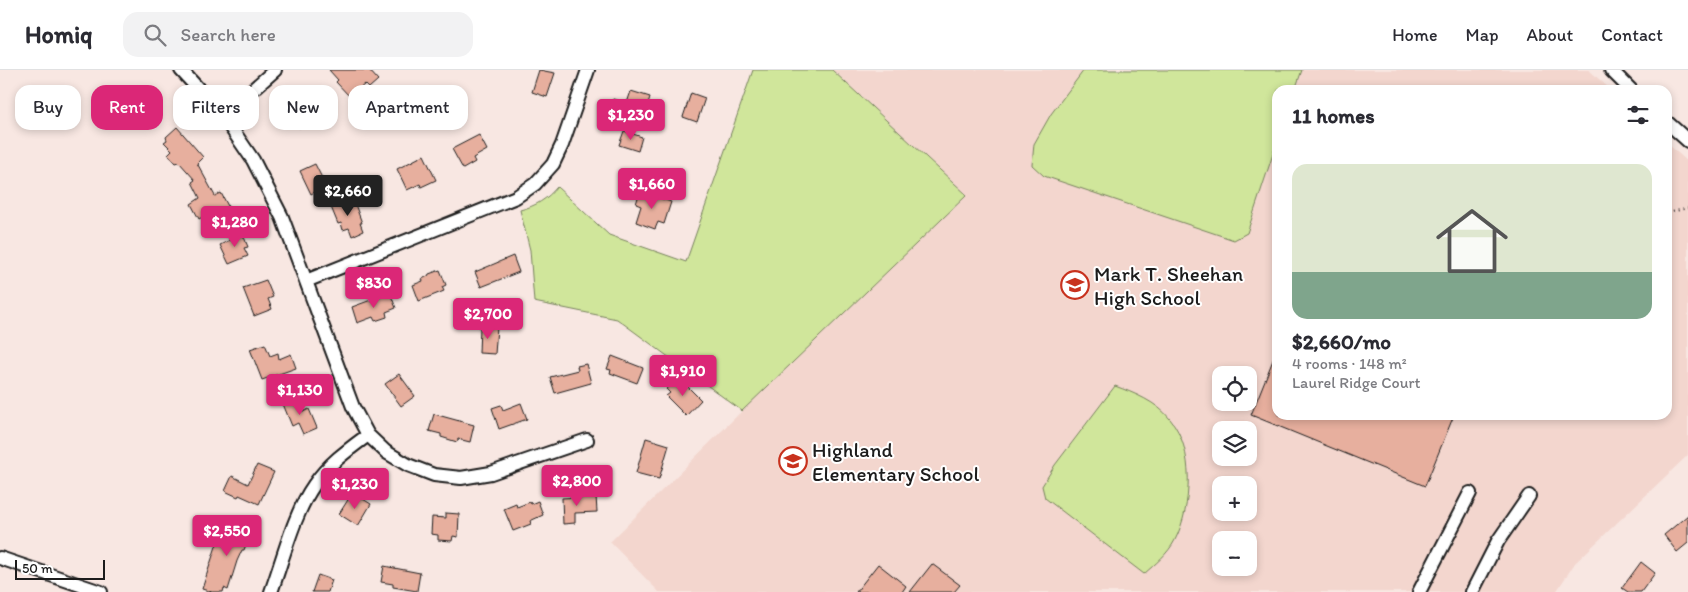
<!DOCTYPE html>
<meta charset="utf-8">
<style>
body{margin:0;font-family:Itim,sans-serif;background:#f2f2f3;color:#2b2b33;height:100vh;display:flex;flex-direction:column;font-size:19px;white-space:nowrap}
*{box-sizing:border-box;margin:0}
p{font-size:16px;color:#7c7c81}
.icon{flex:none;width:28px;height:28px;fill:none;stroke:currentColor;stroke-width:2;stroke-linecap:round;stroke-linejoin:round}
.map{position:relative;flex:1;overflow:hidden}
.side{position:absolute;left:1272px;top:15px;width:400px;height:335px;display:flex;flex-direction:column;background:#fff;border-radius:15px;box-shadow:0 2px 8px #0003}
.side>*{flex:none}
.hud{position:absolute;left:15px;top:15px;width:475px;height:45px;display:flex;gap:10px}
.buttons{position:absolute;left:1212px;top:296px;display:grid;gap:10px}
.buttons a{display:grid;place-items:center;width:45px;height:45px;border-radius:10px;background:#fff;box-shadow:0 2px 8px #0003;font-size:25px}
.scale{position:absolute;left:15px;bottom:12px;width:90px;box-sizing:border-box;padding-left:5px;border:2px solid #1c1c1c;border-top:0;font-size:14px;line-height:18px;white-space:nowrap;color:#1c1c1c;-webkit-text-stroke:4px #fff;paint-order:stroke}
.price{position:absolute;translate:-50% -42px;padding:0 11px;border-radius:5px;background:#db2777;color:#fff;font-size:16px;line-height:32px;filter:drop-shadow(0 1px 2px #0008)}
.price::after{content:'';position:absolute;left:50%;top:30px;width:15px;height:11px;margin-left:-8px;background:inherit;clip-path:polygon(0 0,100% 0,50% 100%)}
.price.selected{background:#222;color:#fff}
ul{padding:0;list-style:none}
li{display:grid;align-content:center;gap:10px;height:265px;padding:0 20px}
li span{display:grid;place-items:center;height:155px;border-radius:15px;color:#555}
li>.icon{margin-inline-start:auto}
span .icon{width:90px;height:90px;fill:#fffc;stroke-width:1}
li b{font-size:21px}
h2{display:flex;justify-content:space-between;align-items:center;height:60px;padding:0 20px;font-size:21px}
.tag{padding:0 18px;border-radius:15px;background:#fff;box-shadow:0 2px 8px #0003;font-size:18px;line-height:45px}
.tag.selected{background:#db2777;color:#fff}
header{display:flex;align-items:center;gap:30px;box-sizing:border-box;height:70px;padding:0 25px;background:#fff;border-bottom:1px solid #e1e1e2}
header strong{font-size:24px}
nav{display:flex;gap:28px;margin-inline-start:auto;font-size:18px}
.search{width:350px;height:45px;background:#f2f2f3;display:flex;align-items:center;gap:12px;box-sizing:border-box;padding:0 18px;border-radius:15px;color:#7c7c81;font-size:19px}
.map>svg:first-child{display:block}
.built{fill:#f3d6ce;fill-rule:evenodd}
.green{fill:#d0e69b;stroke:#76815c}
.building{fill:#e7af9e;stroke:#1c1c1c}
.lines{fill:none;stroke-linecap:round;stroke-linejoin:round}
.minor-casing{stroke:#1c1c1c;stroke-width:16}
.path{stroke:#1c1c1c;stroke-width:2;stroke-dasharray:1 4;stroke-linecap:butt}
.minor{stroke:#fff;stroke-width:12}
.labels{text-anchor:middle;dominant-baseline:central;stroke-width:4;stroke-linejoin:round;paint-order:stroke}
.poi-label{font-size:21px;fill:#1c1c1c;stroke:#fff;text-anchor:start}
</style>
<header>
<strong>Homiq</strong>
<div class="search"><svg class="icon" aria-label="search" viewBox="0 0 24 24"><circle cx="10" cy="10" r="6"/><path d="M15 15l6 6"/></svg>Search here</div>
<nav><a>Home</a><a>Map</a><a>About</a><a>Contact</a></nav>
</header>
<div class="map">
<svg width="1688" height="522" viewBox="0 0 1688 522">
<rect width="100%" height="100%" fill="#f8e7e2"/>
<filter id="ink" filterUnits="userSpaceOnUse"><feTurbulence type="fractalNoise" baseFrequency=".02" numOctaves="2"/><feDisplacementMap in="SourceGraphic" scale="10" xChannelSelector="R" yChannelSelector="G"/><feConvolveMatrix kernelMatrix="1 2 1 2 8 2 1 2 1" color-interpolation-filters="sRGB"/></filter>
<g filter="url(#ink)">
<path class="built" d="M832 0H1589L1611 20H1278V345H1668V74L1688 92V385L1575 493 1556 522H659L610 472 778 305 967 125ZM1221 305H1249V332H1221ZM1221 360H1249V388H1221ZM1221 415H1249V442H1221ZM1221 470H1249V498H1221Z"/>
<path class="green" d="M753 0H832L967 125 742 341 617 249 534 232 530 180 520 140C536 136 547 129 557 117L609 165 686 192Z
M1084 0H1302L1295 20H1278L1277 72 1247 163 1234 170 1044 106 1032 95 1034 74 1051 44Z
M1115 316C1134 323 1157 332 1170 349 1195 379 1192 437 1175 470 1168 484 1155 494 1144 504L1045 428 1042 416 1055 395Z"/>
<path class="building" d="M329 0H369L378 10 369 18 365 14 350 27 336 12 338 10Z
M539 0 555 3 547 27 532 22Z
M137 15 159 35 149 47 127 27Z
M631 21 650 27 647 37 641 35 638 45 630 42 627 50 608 44 613 29 627 33Z
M691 23 705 28 697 52 683 47Z
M302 26 311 38 301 46 306 53 299 58 294 51 288 56 279 44Z
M177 57 203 87 197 93 215 126 221 123 229 138 212 147 210 143 199 149 191 134 200 128 192 112 195 110 179 92 176 93 168 84 172 80 164 72 167 70 166 67Z
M624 61 642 67 638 81 619 75Z
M479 65 487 80 473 88 475 92 463 99 452 79Z
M424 85 436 110 421 117 420 114 407 120 397 99Z
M315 94 326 116 311 124 300 101Z
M640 121 671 132 664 154 658 152 655 159 636 152 641 136 636 134Z
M353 129 362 153H360L363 161 352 166 349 158 343 160 341 153 338 154 331 137Z
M242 162 248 177 244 178 248 186 229 194 220 175 230 170 229 168Z
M513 186 519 202 481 217 475 202Z
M440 200 446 215 442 217 444 221 419 231 413 215 423 211 422 209 428 206 429 204Z
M266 210 273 227 268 229 272 239 254 246 243 218Z
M390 223 396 238 386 242 387 247 375 251 373 247 357 253 352 237Z
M480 257H497L495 284 479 283Z
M265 274 270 286 278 283 279 289 291 284 296 298 262 310 250 279Z
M1277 280 1278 345H1454L1425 416 1251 345Z
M612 286 643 298 637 313 610 303 611 300 607 299Z
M586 294 591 313 555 323 550 307 578 300 577 296Z
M399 304 415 326 401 336 385 314Z
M675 311 679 315 682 311 701 330 686 346 666 326 670 323 666 319Z
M297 328 303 342 309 339 317 358 303 364 298 353 292 356 283 334Z
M521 333 527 349 499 359 492 338 501 335 503 340Z
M434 344 474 355 470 372 458 369 457 372 441 367V364L429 361Z
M646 368 669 375 659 409 636 403Z
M257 395 274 402 259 434 239 425 238 427 225 421 232 406 248 414Z
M351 425 356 429 358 426 371 434 358 456 339 444Z
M596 426 597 442 575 443V453L563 454 562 428Z
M538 431 543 445 530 451 531 454 513 461 504 439 516 434 517 437 530 432 531 434Z
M446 443 459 444 458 467 453 466 452 471 438 470V465L431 464 432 447 446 448Z
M1688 445V473L1677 482 1664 465Z
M236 449 253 455 244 480H242L237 491 228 520 224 518 223 522H212L202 519 222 458 232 462Z
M1641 492 1655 503 1641 522H1628L1622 518Z
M878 494 906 516 902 522H856Z
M932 494 960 515 954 522H910Z
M384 496 420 503 417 521 393 517V514L381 512Z
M318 505 332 510 328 522H312Z"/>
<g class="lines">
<defs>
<path id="minor" d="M181 0 223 46 253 90 282 147 353 337 368 365 386 382 408 395 434 405 461 408 491 403 587 370
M1611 0 1631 20
M223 46 275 0
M1668 53 1688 71
M306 211 516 127 535 114 553 94 562 75 588 0
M0 488 101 522
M271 522C283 489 294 443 314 415 328 394 349 379 368 365
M1419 522 1470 423
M1472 522 1498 471 1529 426"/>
</defs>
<use href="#minor" class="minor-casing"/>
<path class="path" d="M1668 143 1688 138"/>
<use href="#minor" class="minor"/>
</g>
</g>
<defs>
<symbol id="school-ring" viewBox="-11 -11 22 22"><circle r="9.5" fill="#fff" stroke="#c8321e" stroke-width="1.5"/><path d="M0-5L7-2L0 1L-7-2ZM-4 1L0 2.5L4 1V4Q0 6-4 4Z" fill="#c8321e"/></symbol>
</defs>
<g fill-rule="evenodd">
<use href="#school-ring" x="1059" y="199" width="32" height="32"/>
<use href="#school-ring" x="777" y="375" width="32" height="32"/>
</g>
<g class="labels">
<g class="poi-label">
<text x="1094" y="203">Mark T. Sheehan<tspan x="1094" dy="24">High School</tspan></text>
<text x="812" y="379">Highland<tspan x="812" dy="24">Elementary School</tspan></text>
</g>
</g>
</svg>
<div class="buttons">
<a><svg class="icon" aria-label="locate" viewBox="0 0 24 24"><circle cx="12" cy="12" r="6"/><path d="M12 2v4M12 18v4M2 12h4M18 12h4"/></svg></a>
<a><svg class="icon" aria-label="layers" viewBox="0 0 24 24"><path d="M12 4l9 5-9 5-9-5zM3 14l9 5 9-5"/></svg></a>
<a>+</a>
<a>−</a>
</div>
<div class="scale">50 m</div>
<b class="price" style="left:631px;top:71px">$1,230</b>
<b class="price" style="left:652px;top:140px">$1,660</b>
<b class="price selected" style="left:348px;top:147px">$2,660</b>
<b class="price" style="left:235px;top:178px">$1,280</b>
<b class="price" style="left:374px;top:239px">$830</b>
<b class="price" style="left:488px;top:270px">$2,700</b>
<b class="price" style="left:683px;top:327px">$1,910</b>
<b class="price" style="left:300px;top:346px">$1,130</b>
<b class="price" style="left:577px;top:437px">$2,800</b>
<b class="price" style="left:355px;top:440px">$1,230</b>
<b class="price" style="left:227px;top:487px">$2,550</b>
<div class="hud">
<a class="tag">Buy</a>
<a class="tag selected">Rent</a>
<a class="tag">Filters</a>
<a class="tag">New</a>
<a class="tag">Apartment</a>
</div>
<section class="side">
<h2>11 homes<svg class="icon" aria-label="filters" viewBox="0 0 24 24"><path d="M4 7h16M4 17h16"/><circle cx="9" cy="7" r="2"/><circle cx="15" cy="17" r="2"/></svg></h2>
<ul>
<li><span style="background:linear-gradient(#dfe7d0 70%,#7fa58c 0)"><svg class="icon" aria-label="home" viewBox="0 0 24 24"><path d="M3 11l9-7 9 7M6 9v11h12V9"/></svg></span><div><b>$2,660/mo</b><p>4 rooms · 148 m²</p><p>Laurel Ridge Court</p></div></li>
</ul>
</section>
</div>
